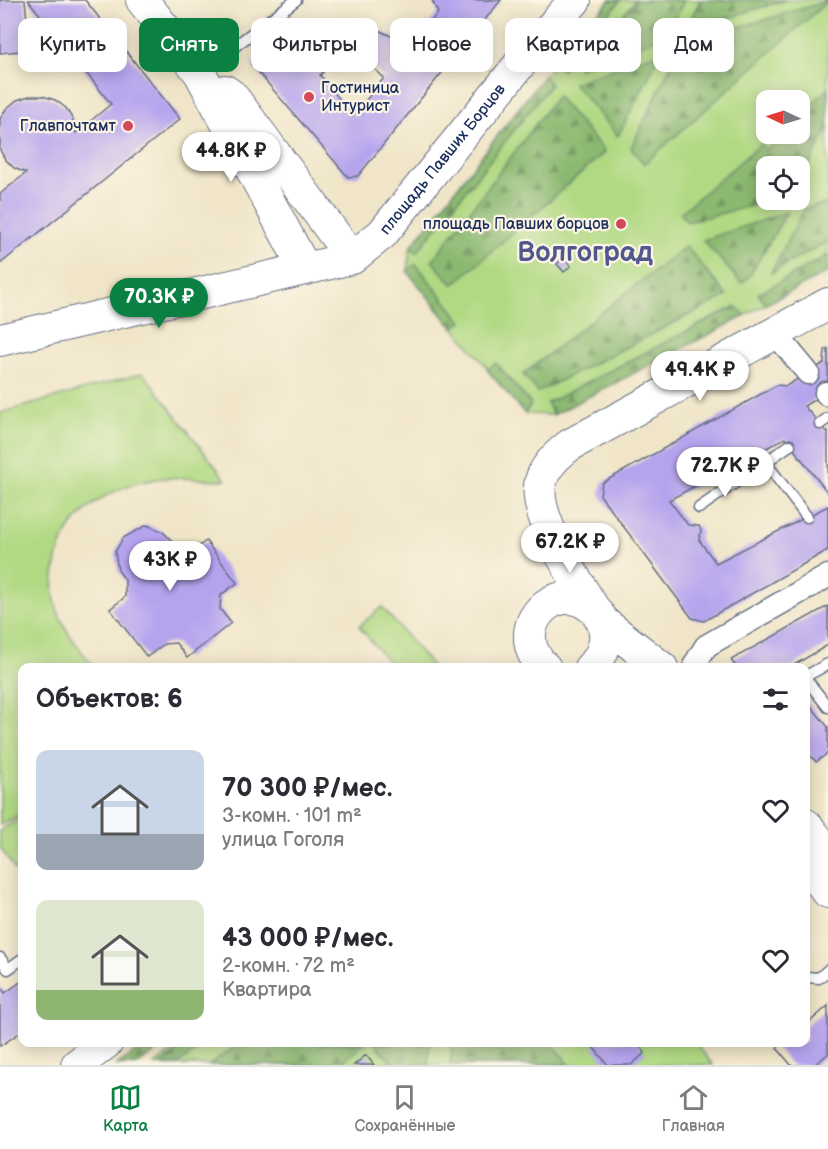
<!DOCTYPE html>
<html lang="ru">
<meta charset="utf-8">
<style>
body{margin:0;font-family:"Balsamiq Sans",sans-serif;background:#f7f7f7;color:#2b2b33;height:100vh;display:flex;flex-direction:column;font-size:22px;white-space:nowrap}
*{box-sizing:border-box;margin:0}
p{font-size:20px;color:#7c7c81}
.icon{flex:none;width:33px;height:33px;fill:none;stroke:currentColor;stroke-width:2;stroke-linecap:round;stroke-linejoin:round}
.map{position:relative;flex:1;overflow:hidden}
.panel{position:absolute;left:18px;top:663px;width:792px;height:384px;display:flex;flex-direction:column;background:#fff;border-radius:12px;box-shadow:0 3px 15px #0003}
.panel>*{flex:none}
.guide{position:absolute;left:18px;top:18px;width:792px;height:54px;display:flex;gap:12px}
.needle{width:39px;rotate:274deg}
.fabs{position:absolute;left:756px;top:90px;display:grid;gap:12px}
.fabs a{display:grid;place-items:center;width:54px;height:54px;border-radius:12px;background:#fff;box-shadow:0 3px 15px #0003;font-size:30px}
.price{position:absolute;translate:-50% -51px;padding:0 14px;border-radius:21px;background:#fff;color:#222;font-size:20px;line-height:39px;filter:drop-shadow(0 2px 3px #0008)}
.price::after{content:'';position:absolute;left:50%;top:36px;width:18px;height:14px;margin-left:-9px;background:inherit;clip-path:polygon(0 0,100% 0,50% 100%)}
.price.active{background:#0b8043;color:#fff}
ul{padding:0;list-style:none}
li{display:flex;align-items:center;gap:18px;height:150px;padding:0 18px}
li span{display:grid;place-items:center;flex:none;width:168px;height:120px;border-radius:12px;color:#555}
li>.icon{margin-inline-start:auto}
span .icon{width:72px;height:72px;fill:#fffc;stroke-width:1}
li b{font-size:26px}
h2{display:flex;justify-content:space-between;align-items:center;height:72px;padding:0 18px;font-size:26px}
.chip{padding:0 21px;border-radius:12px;background:#fff;box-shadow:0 3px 15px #0003;font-size:21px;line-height:54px}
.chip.active{background:#0b8043;color:#fff}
.menu{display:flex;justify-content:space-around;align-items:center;height:84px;border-top:2px solid #e1e1e2;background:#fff;font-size:16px;color:#7c7c81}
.menu a{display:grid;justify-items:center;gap:3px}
.menu .active{color:#0b8043}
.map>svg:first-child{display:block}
.green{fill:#b1d983;stroke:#668470;stroke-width:1.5;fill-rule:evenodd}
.forest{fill:url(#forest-firs);stroke:#547468;stroke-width:1.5}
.building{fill:#b5a3ee;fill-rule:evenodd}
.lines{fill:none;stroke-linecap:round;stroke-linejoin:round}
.lane-casing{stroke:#666f83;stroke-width:13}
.street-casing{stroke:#666f83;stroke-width:25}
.secondary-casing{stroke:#666f83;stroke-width:34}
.lane{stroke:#fff;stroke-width:10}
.street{stroke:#fff;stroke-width:22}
.secondary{stroke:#fff;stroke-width:32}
.poi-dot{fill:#d1495b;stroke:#fcf5e5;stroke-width:2}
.labels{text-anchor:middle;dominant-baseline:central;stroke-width:4.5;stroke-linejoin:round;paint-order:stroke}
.poi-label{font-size:16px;fill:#1b2f5e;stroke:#fcf5e5;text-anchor:end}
.street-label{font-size:16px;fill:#1b2f5e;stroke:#fcf5e5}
.town-label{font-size:28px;font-weight:bold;fill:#515890;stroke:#fcf5e5}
</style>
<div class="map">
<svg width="828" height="1065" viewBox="0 0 828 1065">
<defs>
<pattern id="forest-firs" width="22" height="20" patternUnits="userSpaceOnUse" patternTransform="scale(1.5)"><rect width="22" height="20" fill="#8cb971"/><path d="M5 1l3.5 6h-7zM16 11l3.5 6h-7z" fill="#729760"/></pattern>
</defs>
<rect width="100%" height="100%" fill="#fcf5e5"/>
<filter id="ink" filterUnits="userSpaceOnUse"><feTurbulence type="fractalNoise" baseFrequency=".0167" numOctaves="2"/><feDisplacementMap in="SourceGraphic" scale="12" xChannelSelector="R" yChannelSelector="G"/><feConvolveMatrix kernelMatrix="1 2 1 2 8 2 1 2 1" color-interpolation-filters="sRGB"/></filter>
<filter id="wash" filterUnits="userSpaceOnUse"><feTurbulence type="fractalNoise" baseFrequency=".008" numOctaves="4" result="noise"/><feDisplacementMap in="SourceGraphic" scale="24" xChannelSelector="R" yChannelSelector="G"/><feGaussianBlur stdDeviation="1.35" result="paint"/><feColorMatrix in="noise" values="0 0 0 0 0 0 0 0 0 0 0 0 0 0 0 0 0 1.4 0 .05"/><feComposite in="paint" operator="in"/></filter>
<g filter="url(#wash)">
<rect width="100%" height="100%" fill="#f0e5c8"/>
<path class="green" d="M610 0H828V272L553 415 525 414 408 271 410 248 544 76ZM766 100H800V134H766ZM766 166H800V200H766Z
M143 373 226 480C204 480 179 476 157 479 110 486 64 514 56 564 53 577 52 592 56 605 62 629 79 648 94 667L22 668V813L0 825V413Z
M382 607 433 667H392L359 626Z
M21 817 22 819V881L0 847V831Z
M183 1042H695L713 1065H154Z"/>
<path class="forest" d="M610 0H621L562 71 555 64Z
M636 0H684L668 34 578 68Z
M700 0H786L685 31Z
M828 1 644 164 631 148 681 44Z
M662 51 618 136 573 83Z
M544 76 551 84 417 252 410 248Z
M828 89V128L800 183V166H766V200H775L687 222 680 213 761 144 766 150 788 134H800V124L804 121 800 115Z
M557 96 605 152 453 285 432 261Z
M828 203V241L771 273 804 209Z
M787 212 749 277 741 283 703 240Z
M686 246 727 296 538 392 523 374Z
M828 255V272L766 304 758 294Z
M416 264 462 322 453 328 407 271Z
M736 306 745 316 553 415 547 403Z
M496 363 531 404 525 414 487 370Z
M190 1042 207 1043 177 1065H160Z
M452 1042 552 1043 569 1064 450 1065Z
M147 1043H167L137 1065H117Z
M240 1043V1042L366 1043 338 1065H209Z
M375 1043H430L428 1065H389L391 1062Z"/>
<g id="blocks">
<path class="building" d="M0 0H25L30 50 0 53Z
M28 0H85L180 119 0 264V194L26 173 14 168 5 159 0 150V119L6 109 17 100 29 96H43L55 100 66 108 73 120 76 133 111 104Z
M432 0H501L358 176 348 177 251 64 265 54 258 45 277 29 287 40 291 39 296 45 309 34 324 27 344 23 376 29 391 36 407 50 438 13ZM344 57 358 58 370 64 384 78 353 116 320 75 334 62Z
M564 258 571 266 564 272 557 264Z
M828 349V391L804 406 827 432 828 431V493L785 438 669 500 688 525 699 526 701 531 699 540 716 563 828 506V550L704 621 692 618 600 495 602 483 777 385 786 386 796 380 824 363 825 350Z
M147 525 163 532 179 548 192 551 206 541 237 583 221 595 220 609 231 623 187 658 176 643 164 644 147 657 110 609 125 597V580L118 570 115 552 123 538Z
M828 606V645L789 668H737L731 660Z
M806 700 828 727V753L816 762 806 750Z
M22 981V1031L0 1046V986L5 993Z
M828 1006V1054L814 1065H791L777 1048 784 1042H806V1025Z
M598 1042H637L645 1053 631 1065H608L593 1047Z
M366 1055 374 1065H354Z"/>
</g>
</g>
<g filter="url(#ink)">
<use href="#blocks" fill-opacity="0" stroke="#666f83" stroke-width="1.5"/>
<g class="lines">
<defs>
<path id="lane" d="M202 71 296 0
M820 424 828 418
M765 462 807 517
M699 508 790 445
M806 676 828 664
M806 679 828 707
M0 958 8 969 22 959
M806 977 819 978 828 970"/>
<path id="street" d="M775 333 808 373
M826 393 828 395
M696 668 695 664 706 646 828 576"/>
<g id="secondary">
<path d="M142 0 200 73 305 269"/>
<path d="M225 91 232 96 352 258"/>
<path id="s1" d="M0 340 352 258 382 234 528 54 575 0"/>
<path d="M593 608C576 579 531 514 541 481 545 466 558 454 570 445L828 304"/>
<path d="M603 622 662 668"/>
<path d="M545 668C505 632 553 576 591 607 599 613 603 621 605 631 607 645 601 658 590 668"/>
<path d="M806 825 828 853"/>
<path d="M806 864 828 892"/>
<path d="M77 1065 107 1042"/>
</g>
</defs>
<use href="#lane" class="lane-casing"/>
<use href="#street" class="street-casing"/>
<use href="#secondary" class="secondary-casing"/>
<use href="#lane" class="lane"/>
<use href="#street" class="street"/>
<use href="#secondary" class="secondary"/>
</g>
</g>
<g class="poi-dot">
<circle cx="309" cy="97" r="6"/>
<circle cx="128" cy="126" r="6"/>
<circle cx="621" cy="224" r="6"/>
</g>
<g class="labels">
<g class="poi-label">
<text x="321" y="88" text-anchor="start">Гостиница<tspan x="321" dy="18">Интурист</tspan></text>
<text x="116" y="126">Главпочтамт</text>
<text x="609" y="224">площадь Павших борцов</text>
</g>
<g class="street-label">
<text stroke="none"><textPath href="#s1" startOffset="496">площадь Павших Борцов</textPath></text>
</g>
<g class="town-label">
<text x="585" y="252">Волгоград</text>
</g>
</g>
</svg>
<div class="fabs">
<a><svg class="needle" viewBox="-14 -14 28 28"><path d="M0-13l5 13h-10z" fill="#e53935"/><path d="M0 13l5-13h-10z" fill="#7c7c81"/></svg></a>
<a><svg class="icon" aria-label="locate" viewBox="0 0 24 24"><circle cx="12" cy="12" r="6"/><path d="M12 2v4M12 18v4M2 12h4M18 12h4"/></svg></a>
</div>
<b class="price" style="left:231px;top:183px">44.8K ₽</b>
<b class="price active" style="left:159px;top:329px">70.3K ₽</b>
<b class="price" style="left:700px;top:402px">49.4K ₽</b>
<b class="price" style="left:725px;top:498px">72.7K ₽</b>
<b class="price" style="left:570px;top:574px">67.2K ₽</b>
<b class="price" style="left:170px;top:592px">43K ₽</b>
<div class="guide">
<a class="chip">Купить</a>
<a class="chip active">Снять</a>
<a class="chip">Фильтры</a>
<a class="chip">Новое</a>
<a class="chip">Квартира</a>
<a class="chip">Дом</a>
</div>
<section class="panel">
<h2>Объектов: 6<svg class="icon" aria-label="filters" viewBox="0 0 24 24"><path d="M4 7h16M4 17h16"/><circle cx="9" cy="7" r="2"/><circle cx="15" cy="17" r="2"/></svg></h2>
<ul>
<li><span style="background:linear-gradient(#c9d6e8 70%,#9aa5b1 0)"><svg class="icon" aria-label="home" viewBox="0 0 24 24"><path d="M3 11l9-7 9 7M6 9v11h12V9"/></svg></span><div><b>70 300 ₽/мес.</b><p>3-комн. · 101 m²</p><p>улица Гоголя</p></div><svg class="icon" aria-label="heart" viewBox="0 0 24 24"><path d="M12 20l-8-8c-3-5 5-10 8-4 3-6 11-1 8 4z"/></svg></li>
<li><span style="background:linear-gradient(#dfe7d0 75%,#8fb573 0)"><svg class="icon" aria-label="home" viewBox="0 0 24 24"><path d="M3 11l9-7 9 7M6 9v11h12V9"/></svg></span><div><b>43 000 ₽/мес.</b><p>2-комн. · 72 m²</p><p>Квартира</p></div><svg class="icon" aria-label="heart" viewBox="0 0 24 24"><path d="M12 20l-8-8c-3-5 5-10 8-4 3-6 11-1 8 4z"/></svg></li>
</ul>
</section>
</div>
<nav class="menu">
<a class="active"><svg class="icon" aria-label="map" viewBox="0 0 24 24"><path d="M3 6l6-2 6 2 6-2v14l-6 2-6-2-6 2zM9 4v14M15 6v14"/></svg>Карта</a>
<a><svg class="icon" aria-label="saved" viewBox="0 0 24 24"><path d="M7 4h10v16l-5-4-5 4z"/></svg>Сохранённые</a>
<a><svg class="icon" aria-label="home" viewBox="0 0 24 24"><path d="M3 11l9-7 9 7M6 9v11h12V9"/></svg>Главная</a>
</nav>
